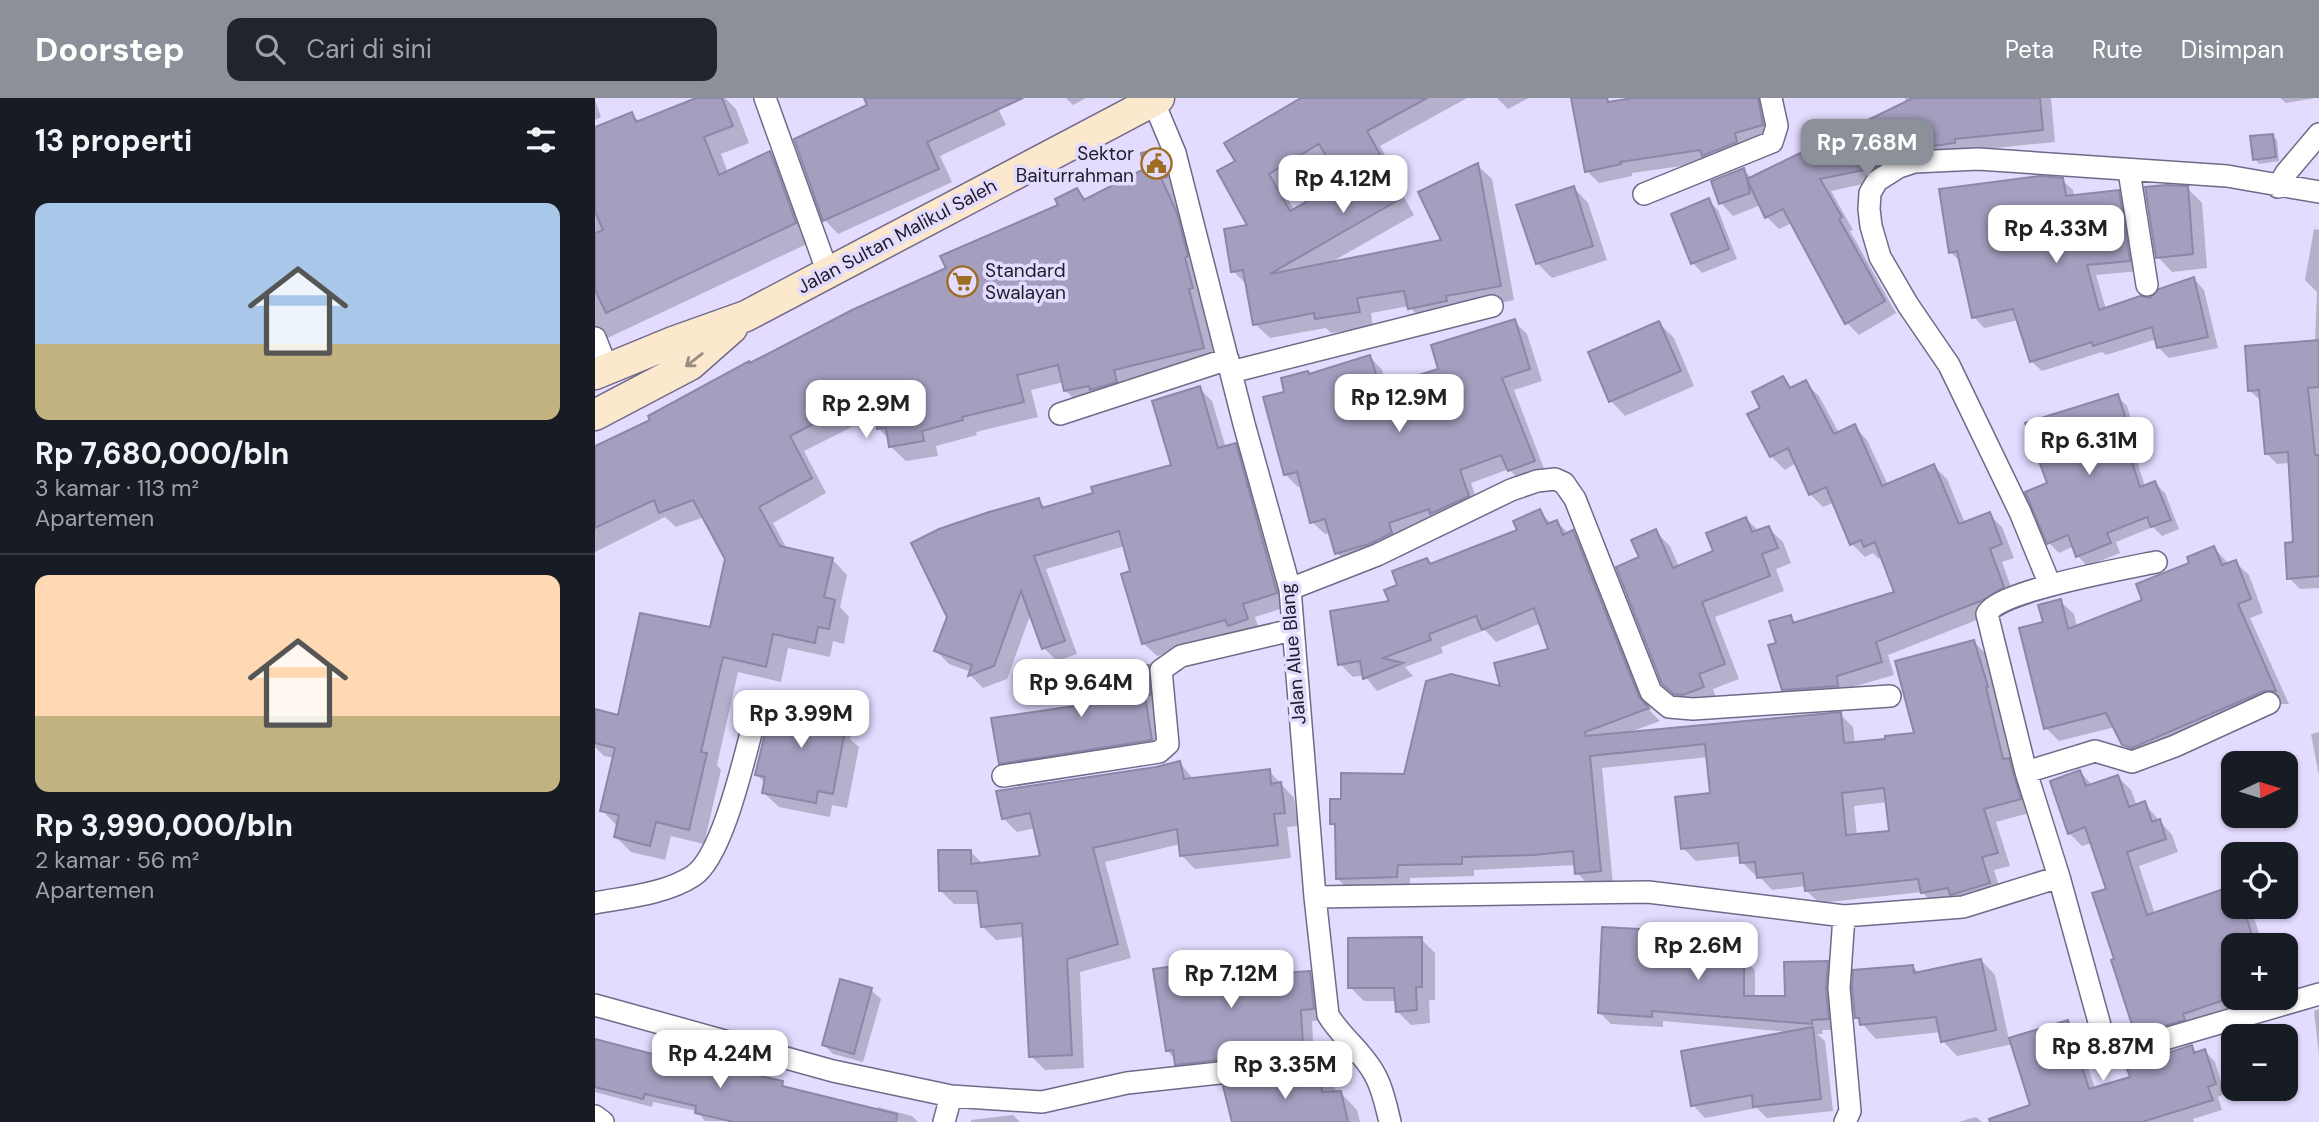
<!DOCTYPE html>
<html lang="id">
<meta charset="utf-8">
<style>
body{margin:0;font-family:"DM Sans",sans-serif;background:#20242c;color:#f1f3f6;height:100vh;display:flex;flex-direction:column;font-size:26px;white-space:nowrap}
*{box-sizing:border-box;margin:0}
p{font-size:23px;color:#9ea1a6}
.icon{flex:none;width:38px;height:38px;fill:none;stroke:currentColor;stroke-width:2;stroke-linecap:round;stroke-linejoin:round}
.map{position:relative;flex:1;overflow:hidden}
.details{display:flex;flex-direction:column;background:#171b24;width:595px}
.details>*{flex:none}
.needle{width:46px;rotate:86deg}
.buttons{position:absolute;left:1626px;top:653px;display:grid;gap:14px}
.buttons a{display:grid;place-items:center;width:77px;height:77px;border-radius:14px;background:#171b24;box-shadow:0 2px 5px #0004;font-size:35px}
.price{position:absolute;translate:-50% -60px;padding:0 16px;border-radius:14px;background:#fff;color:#222;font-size:23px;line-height:46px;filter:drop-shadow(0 2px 4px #0008)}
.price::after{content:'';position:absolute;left:50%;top:42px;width:21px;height:16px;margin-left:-10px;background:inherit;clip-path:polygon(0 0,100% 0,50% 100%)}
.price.active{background:#8c9099;color:#fff}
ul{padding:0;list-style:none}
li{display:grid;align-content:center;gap:14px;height:371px;padding:0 35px}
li+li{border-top:2px solid #363941}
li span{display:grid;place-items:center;height:217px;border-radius:14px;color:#555}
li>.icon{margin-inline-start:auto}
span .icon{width:126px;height:126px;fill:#fffc;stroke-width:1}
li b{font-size:30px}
h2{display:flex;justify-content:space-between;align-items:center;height:84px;padding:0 35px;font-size:30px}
header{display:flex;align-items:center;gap:42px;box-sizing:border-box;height:98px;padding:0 35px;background:#8c9099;color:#fff}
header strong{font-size:33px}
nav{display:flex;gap:38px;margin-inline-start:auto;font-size:24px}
.search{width:490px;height:63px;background:#20242c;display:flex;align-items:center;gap:18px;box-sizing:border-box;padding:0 24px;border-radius:14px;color:#9ea1a6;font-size:26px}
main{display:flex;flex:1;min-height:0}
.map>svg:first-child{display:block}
.shadow{fill:#0003;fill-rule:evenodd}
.building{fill:#a59ebf;stroke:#8d87a7;stroke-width:2;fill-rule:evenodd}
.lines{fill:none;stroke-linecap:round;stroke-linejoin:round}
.minor-casing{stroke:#706988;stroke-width:24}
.secondary-casing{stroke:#706988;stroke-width:33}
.minor{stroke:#fff;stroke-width:21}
.secondary{stroke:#fce8cc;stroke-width:30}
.oneway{stroke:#998c83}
.labels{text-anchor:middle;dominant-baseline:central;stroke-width:7;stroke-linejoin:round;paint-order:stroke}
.poi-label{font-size:19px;fill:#1f1c29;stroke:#e3dcff;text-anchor:end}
.street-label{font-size:19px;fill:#1f1c29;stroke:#e3dcff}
</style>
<header>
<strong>Doorstep</strong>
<div class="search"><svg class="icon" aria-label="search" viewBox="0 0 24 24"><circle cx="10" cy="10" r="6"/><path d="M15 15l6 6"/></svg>Cari di sini</div>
<nav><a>Peta</a><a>Rute</a><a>Disimpan</a></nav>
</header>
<main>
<section class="details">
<h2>13 properti<svg class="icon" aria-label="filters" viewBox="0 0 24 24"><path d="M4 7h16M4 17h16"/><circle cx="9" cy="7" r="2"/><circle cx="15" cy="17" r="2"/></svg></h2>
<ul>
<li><span style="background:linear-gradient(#a9c7e8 65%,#c2b280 0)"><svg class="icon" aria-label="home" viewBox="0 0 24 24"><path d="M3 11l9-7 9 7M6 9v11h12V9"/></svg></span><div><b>Rp 7,680,000/bln</b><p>3 kamar · 113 m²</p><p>Apartemen</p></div></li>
<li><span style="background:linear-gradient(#ffd9b3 65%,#c2b280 0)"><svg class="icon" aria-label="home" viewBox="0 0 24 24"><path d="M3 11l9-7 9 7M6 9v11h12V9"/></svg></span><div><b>Rp 3,990,000/bln</b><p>2 kamar · 56 m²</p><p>Apartemen</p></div></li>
</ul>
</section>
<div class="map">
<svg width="1724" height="1024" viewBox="0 0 1724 1024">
<rect width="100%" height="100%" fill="#e3dcff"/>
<path class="shadow" d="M106 0H130L141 11 154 45 126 56 133 75 175 55 192 73 218 143 2 245 0 254V31L36 16 45 24Z
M271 0H398L411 27 345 58 357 84 243 136 230 122 201 42 274 8Z
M471 0H491L478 7Z
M709 0H872L785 48 800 74 796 76 819 117 733 166 849 144 882 67 897 81 919 202 865 213 829 225 814 208 776 215 778 229 736 235 731 230 675 240 660 226 653 188 638 173 655 128 642 64ZM736 63 748 85 700 113 687 91Z
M902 0H934L913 11Z
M1051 0H1173L1179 41 1115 64 1037 75V78L1004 85 992 73Z
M1310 0H1456L1460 44 1371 53 1291 81 1236 93 1258 132 1255 133 1301 215 1264 237 1252 225 1197 125 1184 131 1172 119 1166 107 1138 118 1126 105 1118 84 1148 72 1157 80 1311 5Z
M1685 0H1720L1691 5Z
M0 2 6 19 0 22Z
M1678 38 1682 42 1684 63 1664 66 1660 61Z
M564 53 579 69 623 266 486 308 471 293 469 284 436 292 443 319 381 334 382 337 341 348 343 358 311 363 295 348V342L283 330 281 317 209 353 231 395 178 425 192 451 237 461 252 477 245 509 254 519 249 546 238 543 235 559 193 550 186 584 143 574 122 667 126 672 109 746 76 738 70 762 36 754 21 739 23 729 7 712 19 660 9 658 0 649V615L24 619 116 531 131 460 109 419 81 429 70 419 0 454V349L58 322 156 267 353 171 465 108 482 92 492 102 551 72Z
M1467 82 1478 92 1479 99 1523 94 1534 105 1544 173 1501 177 1511 211 1555 202 1599 181 1609 192 1623 250 1574 260 1564 250 1562 241 1511 257 1507 254 1447 273 1436 263 1423 222 1389 230 1379 219 1367 165 1355 154Z
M979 90 993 105 1012 162 957 180 942 165Z
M1592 90 1607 105 1612 170 1577 174 1563 159Z
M1113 102 1123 112 1142 161 1107 175 1098 165Z
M1719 131 1724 132V490L1705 491 1694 480 1700 446 1696 365 1682 366 1671 355 1666 303 1654 292 1720 244 1722 194 1710 182Z
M919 223 932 236 947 283 919 292 951 376 927 385 914 371 876 385 885 411 754 467 742 455 736 435 730 436 717 424 708 388 703 389 691 377V295L715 278 775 259 787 272 792 288 845 272Z
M1064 225 1079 240 1099 288 1030 318 1016 303Z
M1188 280 1198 291 1210 285 1224 298 1244 335 1259 328 1272 342 1293 387 1339 368 1352 381 1370 425 1394 416 1407 429 1419 460 1407 464 1421 503 1402 514 1293 557 1299 577 1202 605 1188 591 1195 519 1202 525 1302 495 1288 459 1284 461 1278 455 1270 459 1257 446 1240 404 1228 409 1215 396 1201 365 1190 372 1176 358 1155 317 1167 311Z
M604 290 617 303 631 350 640 347 653 360 694 508 660 519 665 534 642 535 562 558 548 545 537 474 530 448 451 471 482 556 462 563 449 550 436 515 412 581 388 590 375 577 376 574 354 566 341 553 443 402 452 411 578 368Z
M1522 298 1532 308 1542 341 1536 343 1550 389 1560 385 1570 395 1584 431 1567 438 1558 429 1521 444 1525 455 1492 468 1483 458 1479 448 1464 455 1454 445V386Z
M945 414 957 426 962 424 974 436 978 434 991 447 1056 614 1065 623 1035 634 1245 616 1258 629 1260 646 1322 636 1379 544 1392 557 1438 714 1401 724 1415 768 1399 772 1407 798 1340 807 1327 794 1224 805 1211 792V788L1177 792 1163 777H1160L1147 764 1146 758 1101 763 1088 750 1117 697 1113 659 1007 670 1018 786 995 788 982 775 981 767 879 772V778L815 780V791L755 793 742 780V731L736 725 748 702 810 678 907 590 956 552 946 525 901 544 890 532 846 549 848 555 810 569 818 578 782 593 769 577 758 579 745 566 796 505 805 488 832 462 837 467 924 433ZM1293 704 1296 734 1262 738 1259 708Z
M1151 421 1164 433 1173 430 1188 444 1196 465 1181 471 1189 493 1120 519 1144 581 1118 591 1122 604 1084 601 1068 585 1046 460 1060 433 1075 448 1084 469 1120 454Z
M1619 450 1634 466 1640 464 1654 477 1668 515 1655 520 1694 606H1683L1543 661 1528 646 1520 629 1464 643 1451 630 1450 525 1465 503 1479 516 1482 529 1550 503Z
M553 569 565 581 568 653 417 677 405 665 482 610Z
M243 611 258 626 255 641 264 649 252 710 237 707 235 719 184 709 169 695 171 686 162 677Z
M1724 634V678L1716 636Z
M585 665 599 682 674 673 699 700 703 728 692 729 696 760 600 771 586 757 585 746 510 764 536 860 485 874 489 970 450 972 436 958 429 839 401 842 388 829 385 806H359L345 792 375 753 388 766 447 760 441 730 422 734 408 720Z
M1485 674 1498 688 1523 679 1536 692 1542 708 1549 705 1577 737 1583 754 1544 768 1560 816 1638 790V808H1655L1668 847H1638V900H1686L1555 948 1542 935 1521 862 1513 792 1497 745 1487 748 1474 735Z
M1061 834 1072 845 1116 848 1128 861H1148L1160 872V900H1192L1232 865 1243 876 1244 932H1227L1228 936H1222L1230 943 1238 1013 1172 1020 1162 1010 1110 1020 1098 1007 1195 934 1068 923V929L1016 926 1005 915Z
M826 841 840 855V902H834L835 925 816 927 802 913V903H769L755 889Z
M1386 862 1400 877 1414 942 1472 924 1482 934 1500 991 1537 980 1597 949 1603 955 1610 953 1620 964 1630 996 1623 999 1627 1012 1598 1021 1599 1024H1397L1437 1008 1418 946 1362 958 1348 943 1346 934 1281 941 1262 920 1317 868 1324 875Z
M620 863 631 874 663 872 685 865 696 876 714 875 726 887 730 922 717 923 719 960 593 978 572 952Z
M276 892 286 901 268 964 238 956 229 947Z
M1724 911V957L1719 913Z
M0 943 70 961 187 985 194 992 282 1013 283 1009 317 1018 323 1024 110 1023 102 1013 58 1004 57 1009 0 994Z
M724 974 740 990 741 995H746L762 1012 765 1024H639Z
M418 1017 425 1024H376V1022Z
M1381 1019 1387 1024H1363Z"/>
<path class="building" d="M101 0H127L138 28 109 39 124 77 175 53 201 125 11 215 0 192V135L8 132 0 113V29L37 14 41 24Z
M269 0H428L332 44 344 71 228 123 199 41 272 7Z
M706 0H832L772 33 786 58 782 61 805 101 675 176 846 142 823 94 883 65 906 188 851 198 852 203 813 211 809 193 762 200 765 214 720 221 719 215 658 227 648 172 636 174 629 131 652 127 622 73 640 63 629 45ZM724 46 746 84 695 113 674 76Z
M976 0H1012L1013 4 1038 0H1163L1168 27 1140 35 1142 44 1107 58 1105 52 1025 64 1026 66 990 74Z
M1318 0H1445L1448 32 1360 41V45L1280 56 1282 67 1278 70 1225 81 1247 119 1244 121 1290 203 1250 226 1188 111 1170 120 1152 81 1155 95 1124 106 1116 83 1149 70 1152 81Z
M1678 36 1681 59 1658 62 1655 38Z
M564 51 572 79 566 80 582 115 593 158 590 160 598 190 594 191 609 250 519 272 522 284 495 292 494 288 469 293 463 267 422 277 429 304 367 319 368 322 327 333 329 343 294 349 291 330 282 331 276 296 195 338 217 380 164 409 185 448 238 460 229 499 240 502 234 531 223 529 220 545 178 536 171 569 128 559 106 654 112 655 94 732 61 724 55 748 19 739 24 717 5 713 20 650 0 645V611L23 617 45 515 115 529 130 461 98 402 64 415 59 402 0 430V348L55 322 53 318 154 263 155 265 257 212 351 170 345 158 463 107 460 101 482 90 489 102 549 71 546 55Z
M1445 78 1468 80 1471 98 1524 92 1535 163 1492 167 1504 212 1545 198 1555 200 1564 191 1599 179 1613 239 1562 250 1557 229 1498 248 1497 244 1435 264 1418 211 1377 220 1362 153 1354 155 1344 91Z
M1571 87 1593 88 1598 156 1561 160 1550 89Z
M979 88 998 148 941 166 921 107Z
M1114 100 1134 151 1096 166 1076 116Z
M920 221 935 271 907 280 940 363 913 373 906 357 865 372 874 398 835 416 834 411 794 425 797 435 774 446 740 456 730 421 715 425 702 374 689 377 668 299 689 294 686 280 713 273 714 276 775 257 785 289 843 271 836 247Z
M1064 223 1086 273 1014 304 993 254Z
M1724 242V289L1713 290 1720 357H1724V478L1692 481 1690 445 1698 444 1693 354 1670 356 1664 292 1653 293 1650 248Z
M1188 278 1195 290 1211 282 1239 336 1260 326 1287 388 1339 366 1364 426 1395 414 1407 446 1395 451 1409 489 1388 502 1281 544 1287 564 1242 578 1243 588 1187 592 1173 547 1181 545 1174 523 1196 517 1198 525 1299 494 1280 444 1269 449 1266 442 1255 447 1231 389 1214 397 1193 350 1175 359 1152 316 1165 310 1157 294Z
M605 288 623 350 641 345 682 495 648 506 653 521 633 528 630 522 547 546 526 476 535 473 524 433 439 458 470 543 447 551 426 493 399 568 373 578 377 567 339 553 352 519 316 445 344 431 394 414 444 400 447 410 498 395 496 389 576 367 557 303Z
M1523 296 1534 331 1527 333 1545 389 1560 383 1576 422 1556 429 1552 419 1512 435 1516 445 1481 459 1473 437 1452 446 1430 394 1452 385 1430 325Z
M945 411 952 426 962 422 968 437 978 432 1044 599 1054 610 990 634 991 638 1246 614 1249 645 1290 641V638L1319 635 1300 563 1379 542 1393 589H1391L1408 661 1414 660 1426 701 1389 711 1403 755 1387 759 1395 785 1355 797 1353 790 1326 795 1323 781 1210 793 1208 775 1162 780 1160 764 1145 765 1143 745 1086 751 1080 699 1115 695 1110 646 995 658 1006 773 980 776 978 753 939 757 867 759V766L803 767 802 779 741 781 740 726H735V701H746V675L809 676 831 583 856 576 905 588 899 565 953 551 939 510 887 532 881 518 834 536 836 542 788 560 808 565 768 581 765 563 743 567 735 513 794 503 789 492 802 487 797 473 832 460 835 466 922 432 918 423ZM1289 690 1294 733 1251 737 1247 695Z
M1151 419 1157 434 1174 428 1183 450 1167 456 1175 478 1107 504 1130 566 1104 576 1109 589 1088 597 1079 596 1067 586 1021 469 1044 459 1036 442 1061 431 1078 470 1118 453 1111 435Z
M1619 448 1627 467 1641 462 1656 501 1643 506 1681 593H1669L1537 650 1527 647 1511 615 1449 631 1424 530 1448 524 1443 507 1466 501 1473 531 1547 502 1541 486 1594 465 1592 459Z
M554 567 555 597 550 598 557 642 404 666 396 620 480 608 474 583 506 574Z
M184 598 244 610 240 631 250 633 238 696 223 693 221 705 167 695 170 679 160 677 173 623 172 616 180 617Z
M585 663 589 681 675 671 676 686 686 684 690 715 679 716 683 747 585 758 582 731 498 750 523 846 472 861 477 957 434 959 427 825 386 829 382 793H344L343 752H376V766L445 758 435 715 407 721 401 693 561 669Z
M1485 672 1491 688 1523 677 1534 709 1550 703 1557 724 1565 721 1571 741 1532 754 1552 817 1638 788V808H1648L1660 847H1638V899L1588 916 1590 922 1540 936 1516 862 1519 861 1497 795 1511 791 1490 729 1473 736 1455 683Z
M1007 829 1062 832V842L1116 846 1115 859H1149V898H1190L1189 864 1233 863 1231 891 1234 921 1217 922V926L1057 913V919L1003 915Z
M827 839V889H821L822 912 801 914 799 890H753V840Z
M1386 861 1401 932 1346 944 1341 919 1265 927 1264 920H1260L1257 890 1258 872 1318 867 1319 875Z
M621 862 623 873 661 870V865L685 864 686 875 715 873 719 911 706 912 708 948 650 959 580 967 578 952 571 953 558 871Z
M245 881 277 890 259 956 227 947Z
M1473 922 1494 991 1535 979 1531 968 1597 947 1599 955 1610 951 1621 986 1613 989 1618 1002 1547 1024H1395L1394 1021 1435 1007 1414 940Z
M1218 929 1226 1001 1158 1009 1157 997 1096 1008 1086 953Z
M0 941 69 959V957L188 983 187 988 302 1016 301 1024H139L100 1015 101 1008 50 996 48 1001 0 989Z
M725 972 727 994 746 993 753 1024H637L628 988Z"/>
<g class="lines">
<defs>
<path id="minor" d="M170 0 233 175
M557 0 580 55 649 326 695 491 720 799 733 917C746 939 768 954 780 977 788 991 791 1008 795 1024
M1534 73 1552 187
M1683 89 1691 75 1724 36
M1049 96 1177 44 1182 28 1176 0
M0 240 12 270
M636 274 897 208
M465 316 633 261
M1561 464C1532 470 1403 493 1392 516L1431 674 1464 779 1509 942C1519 952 1526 952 1539 950L1724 896
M1455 487 1425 414 1354 267 1313 207 1285 159 1276 128 1274 111 1275 95 1282 83 1304 69 1319 64 1383 61 1632 78 1724 94
M695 491 782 457 916 392 942 383 960 381 969 385 980 401 1056 594 1074 609 1098 611 1295 598
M1431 674 1500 653 1537 664 1580 648 1674 605
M408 678 564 654 573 646 566 572 586 558 697 532
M720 799 1053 794 1249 818 1368 809 1464 779
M0 805C32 799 70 796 98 778 128 759 150 656 160 620
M1249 818 1244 890 1255 1013 1250 1024
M0 907 238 973 356 998 447 1004 532 985 652 972 762 952
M0 1018 8 1024
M349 1024 356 998"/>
<path id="secondary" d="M0 276 78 244 151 218 564 0
M0 317 95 267 137 230"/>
</defs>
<use href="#minor" class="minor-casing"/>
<use href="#secondary" class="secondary-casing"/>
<use href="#minor" class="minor"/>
<use href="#secondary" class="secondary"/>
</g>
<defs><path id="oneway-shaft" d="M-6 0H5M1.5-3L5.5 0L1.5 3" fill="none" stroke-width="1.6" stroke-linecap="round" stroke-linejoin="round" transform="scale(1.75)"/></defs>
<use class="oneway" href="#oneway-shaft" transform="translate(99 262) rotate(142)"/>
<defs>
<symbol id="civic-ring" viewBox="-11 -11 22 22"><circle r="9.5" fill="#e3dcff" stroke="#9d6d21" stroke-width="1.5"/><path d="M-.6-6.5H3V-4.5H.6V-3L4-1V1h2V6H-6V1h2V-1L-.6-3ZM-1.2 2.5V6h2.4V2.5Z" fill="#9d6d21"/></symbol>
<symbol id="supermarket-ring" viewBox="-11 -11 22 22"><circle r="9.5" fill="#e3dcff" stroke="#9d6d21" stroke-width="1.5"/><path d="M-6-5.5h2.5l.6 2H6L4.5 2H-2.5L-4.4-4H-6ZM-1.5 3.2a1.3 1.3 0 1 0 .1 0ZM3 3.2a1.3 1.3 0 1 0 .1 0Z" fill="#9d6d21"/></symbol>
</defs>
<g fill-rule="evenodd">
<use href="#civic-ring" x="544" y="48" width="35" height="35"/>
<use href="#supermarket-ring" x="350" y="166" width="35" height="35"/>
</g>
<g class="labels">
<g class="poi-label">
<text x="539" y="55">Sektor<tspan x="539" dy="22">Baiturrahman</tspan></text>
<text x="390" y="172" text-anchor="start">Standard<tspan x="390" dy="22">Swalayan</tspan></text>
</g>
<g class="street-label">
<text transform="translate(302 138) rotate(-28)">Jalan Sultan Malikul Saleh</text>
<text transform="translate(698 556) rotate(-95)">Jalan Alue Blang</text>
</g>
</g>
</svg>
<div class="buttons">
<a><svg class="needle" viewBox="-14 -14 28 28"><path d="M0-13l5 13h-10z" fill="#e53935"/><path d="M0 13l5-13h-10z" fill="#9ea1a6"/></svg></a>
<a><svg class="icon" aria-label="locate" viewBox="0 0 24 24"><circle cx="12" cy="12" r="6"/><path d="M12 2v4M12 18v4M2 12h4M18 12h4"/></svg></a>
<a>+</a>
<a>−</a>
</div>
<b class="price active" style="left:1272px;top:81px">Rp 7.68M</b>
<b class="price" style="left:748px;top:117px">Rp 4.12M</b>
<b class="price" style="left:1461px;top:167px">Rp 4.33M</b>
<b class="price" style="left:804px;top:336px">Rp 12.9M</b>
<b class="price" style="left:271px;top:342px">Rp 2.9M</b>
<b class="price" style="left:1494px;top:379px">Rp 6.31M</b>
<b class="price" style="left:486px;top:621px">Rp 9.64M</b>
<b class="price" style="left:206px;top:652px">Rp 3.99M</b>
<b class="price" style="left:1103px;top:884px">Rp 2.6M</b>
<b class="price" style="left:636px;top:912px">Rp 7.12M</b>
<b class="price" style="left:1508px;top:985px">Rp 8.87M</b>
<b class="price" style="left:125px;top:992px">Rp 4.24M</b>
<b class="price" style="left:690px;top:1003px">Rp 3.35M</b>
</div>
</main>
